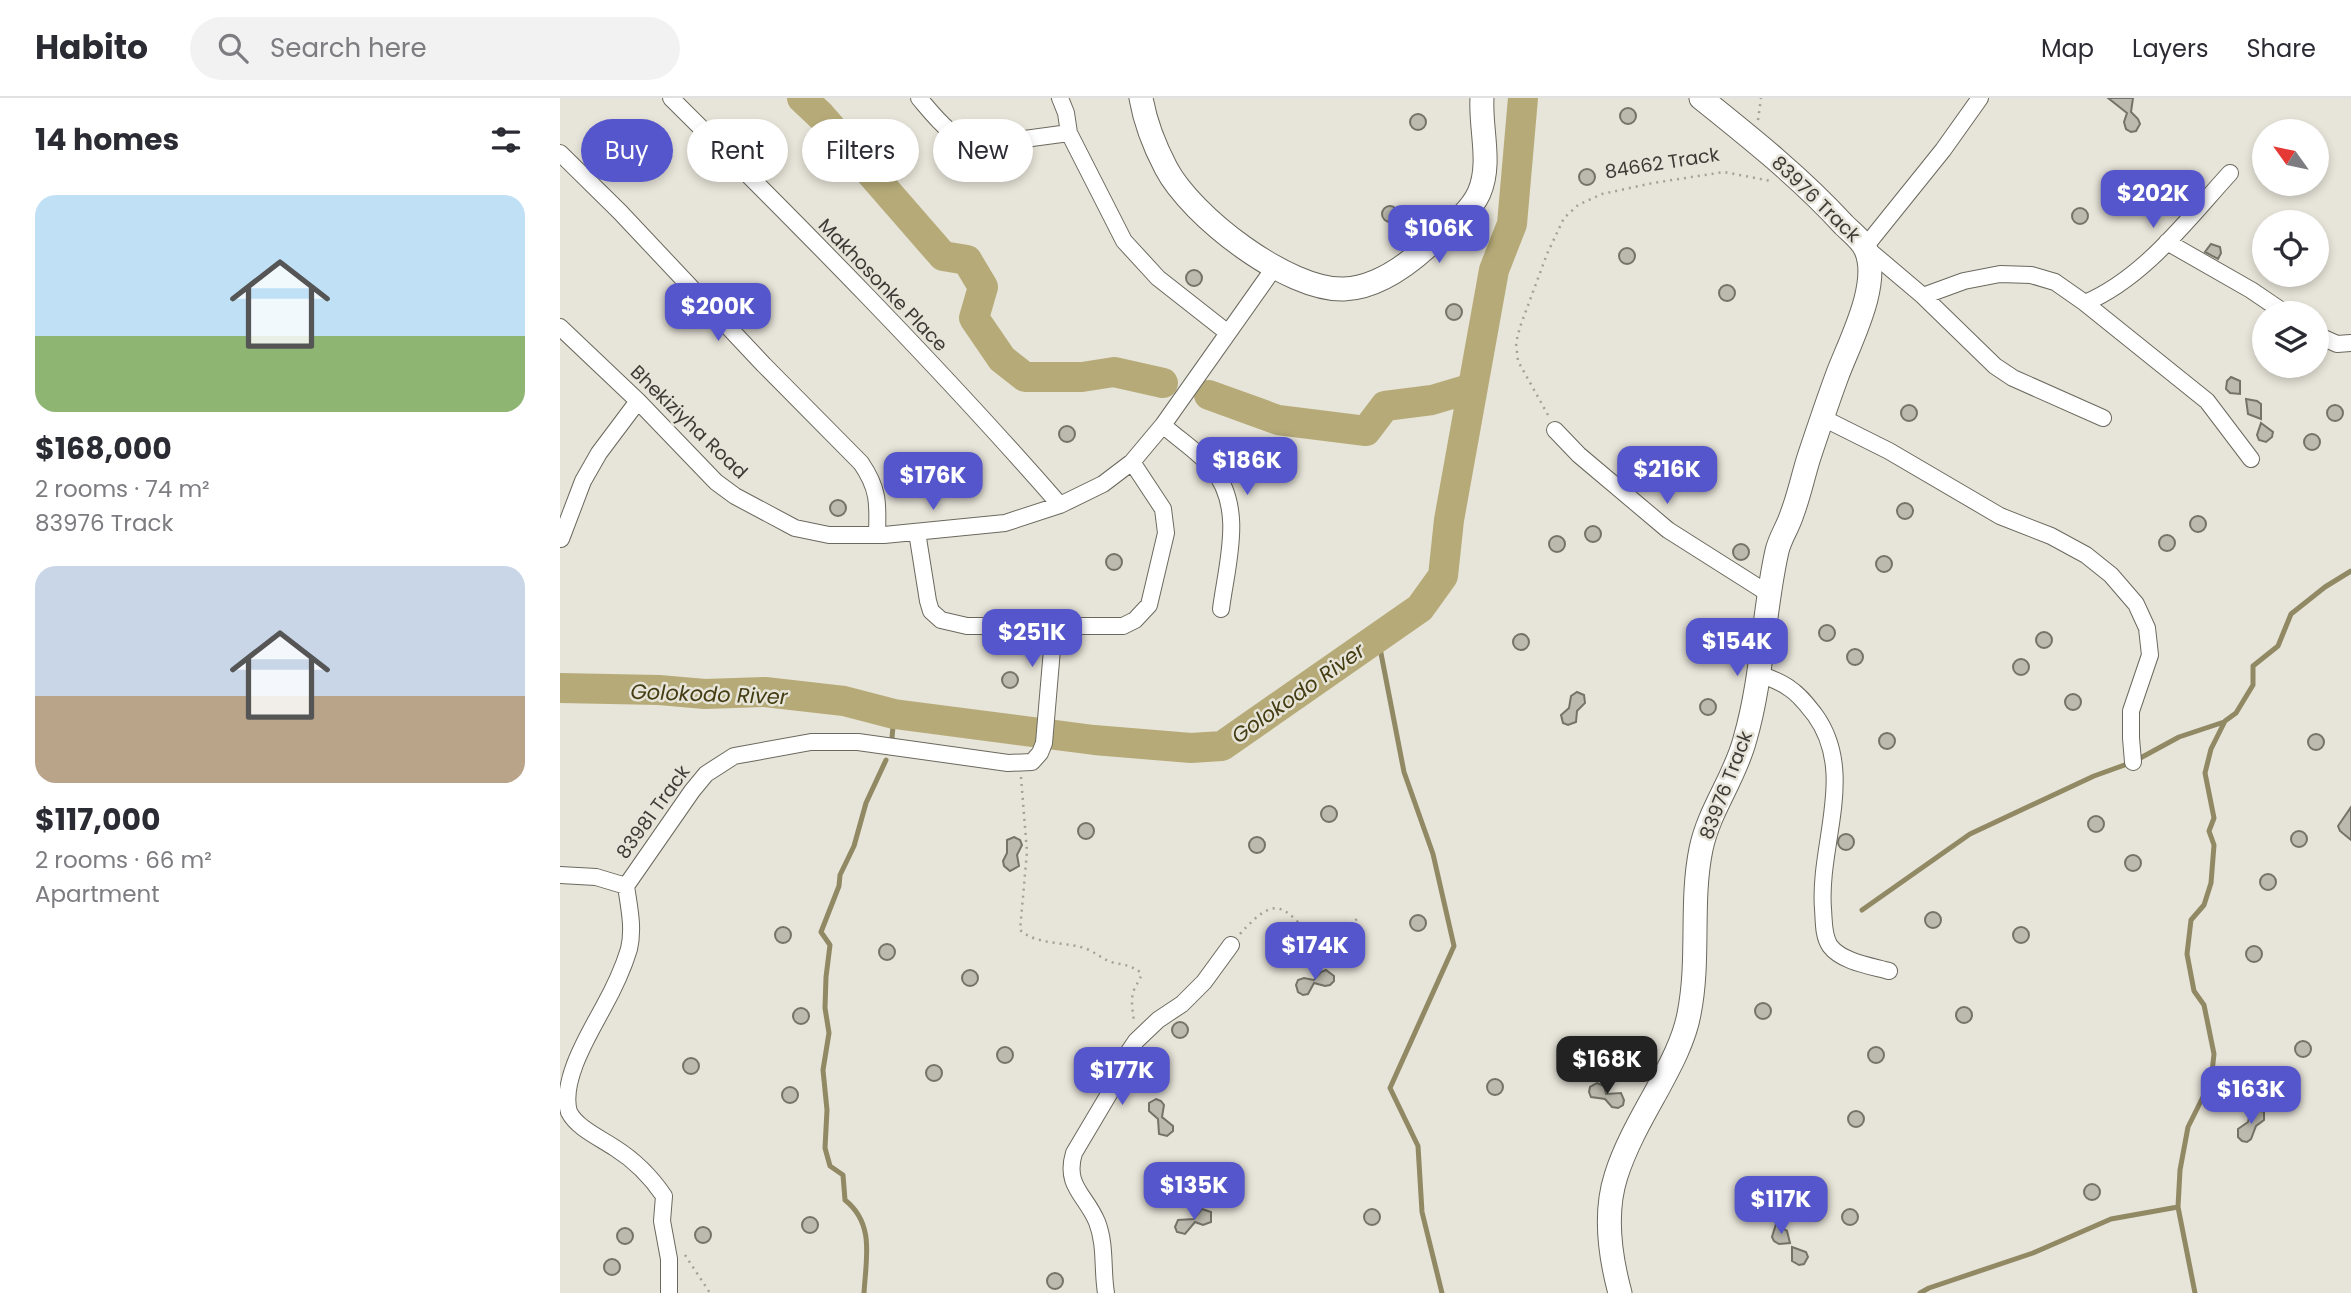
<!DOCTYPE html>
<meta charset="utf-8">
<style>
body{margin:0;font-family:Poppins,sans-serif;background:#f2f2f3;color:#2b2b33;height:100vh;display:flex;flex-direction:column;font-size:26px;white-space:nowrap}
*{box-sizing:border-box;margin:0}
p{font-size:23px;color:#7c7c81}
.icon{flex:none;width:38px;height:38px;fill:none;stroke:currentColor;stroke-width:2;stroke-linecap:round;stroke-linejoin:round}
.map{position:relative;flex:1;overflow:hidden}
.panel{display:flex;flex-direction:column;background:#fff;width:560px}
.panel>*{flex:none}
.banner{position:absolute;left:21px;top:21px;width:665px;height:63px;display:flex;gap:14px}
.needle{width:46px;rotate:303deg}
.buttons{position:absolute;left:1692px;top:21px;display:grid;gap:14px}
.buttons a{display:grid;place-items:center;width:77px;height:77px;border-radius:50%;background:#fff;box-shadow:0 4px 10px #0003;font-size:35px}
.price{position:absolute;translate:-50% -60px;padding:0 16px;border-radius:14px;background:#55c;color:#fff;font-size:23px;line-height:46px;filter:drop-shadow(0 2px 4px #0008)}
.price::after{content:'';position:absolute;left:50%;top:42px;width:21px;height:16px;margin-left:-10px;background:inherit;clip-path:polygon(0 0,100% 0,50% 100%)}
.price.active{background:#222;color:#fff}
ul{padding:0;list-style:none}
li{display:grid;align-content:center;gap:14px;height:371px;padding:0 35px}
li span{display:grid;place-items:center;height:217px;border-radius:21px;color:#555}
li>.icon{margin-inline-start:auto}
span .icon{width:126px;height:126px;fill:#fffc;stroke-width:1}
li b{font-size:30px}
h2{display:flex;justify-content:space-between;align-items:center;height:84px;padding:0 35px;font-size:30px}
.chip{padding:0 24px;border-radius:32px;background:#fff;box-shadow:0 4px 10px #0003;font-size:24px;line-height:63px}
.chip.active{background:#55c;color:#fff}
header{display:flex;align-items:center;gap:42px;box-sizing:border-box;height:98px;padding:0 35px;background:#fff;border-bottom:2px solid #e1e1e2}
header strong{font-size:33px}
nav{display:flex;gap:38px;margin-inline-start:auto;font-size:24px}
.search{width:490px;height:63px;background:#f2f2f3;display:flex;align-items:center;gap:18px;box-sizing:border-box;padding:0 24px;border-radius:38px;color:#7c7c81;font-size:26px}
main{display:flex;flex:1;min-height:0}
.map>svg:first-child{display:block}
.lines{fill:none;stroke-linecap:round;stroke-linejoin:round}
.stream{stroke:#918964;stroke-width:5}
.river{stroke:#b6ab78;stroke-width:30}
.building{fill:#bcbaae;stroke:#757368;stroke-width:2}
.street-casing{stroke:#6b695e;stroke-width:18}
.secondary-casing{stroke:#6b695e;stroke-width:25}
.path{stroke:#a3a198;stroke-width:2.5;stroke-dasharray:2 5;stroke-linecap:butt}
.street{stroke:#fff;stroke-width:16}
.secondary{stroke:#fff;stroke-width:23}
.labels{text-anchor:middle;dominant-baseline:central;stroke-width:5;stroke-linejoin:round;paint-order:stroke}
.street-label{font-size:19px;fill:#3c3b36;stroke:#e7e4d9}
.water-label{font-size:21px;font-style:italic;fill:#443c12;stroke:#e7e4d9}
</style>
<header>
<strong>Habito</strong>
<div class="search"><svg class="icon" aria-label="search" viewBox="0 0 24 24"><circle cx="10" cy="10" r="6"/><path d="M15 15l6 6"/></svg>Search here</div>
<nav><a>Map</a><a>Layers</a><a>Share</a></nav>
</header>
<main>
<section class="panel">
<h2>14 homes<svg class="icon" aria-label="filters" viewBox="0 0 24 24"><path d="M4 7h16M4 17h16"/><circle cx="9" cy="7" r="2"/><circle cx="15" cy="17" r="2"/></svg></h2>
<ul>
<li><span style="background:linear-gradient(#bfe0f5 65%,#8fb573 0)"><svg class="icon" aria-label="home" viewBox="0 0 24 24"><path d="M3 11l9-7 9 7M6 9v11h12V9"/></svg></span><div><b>$168,000</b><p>2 rooms · 74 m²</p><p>83976 Track</p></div></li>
<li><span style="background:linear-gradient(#c9d6e8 60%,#b9a48a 0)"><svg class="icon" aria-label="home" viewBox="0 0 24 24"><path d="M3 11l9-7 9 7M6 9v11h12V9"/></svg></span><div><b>$117,000</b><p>2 rooms · 66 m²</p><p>Apartment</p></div></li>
</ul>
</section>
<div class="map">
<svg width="1791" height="1195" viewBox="0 0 1791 1195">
<rect width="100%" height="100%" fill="#e7e4d9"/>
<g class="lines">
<path class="stream" d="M818 540 844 674 873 756 894 848 830 990 858 1048 862 1114 882 1195
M332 640 334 616
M1302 812 1410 736 1534 678 1573 664 1619 639 1664 624
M304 1195C306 1160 315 1126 285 1102L283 1077 270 1068 265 1050 267 1012 263 972 269 935 265 910 266 879 270 847 261 834 279 788 280 777 294 748 306 705 326 662
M1360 1195 1369 1190 1473 1155 1551 1121 1618 1109
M1635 1195 1618 1109 1620 1072 1628 1029 1651 983 1654 956 1644 907 1634 893 1627 856 1631 822 1644 807 1651 785 1654 747 1649 733 1654 720 1645 675 1651 651 1665 623 1676 615 1693 587V568L1718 548 1731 516 1765 489 1791 473"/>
<path class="river" d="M242 0 261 18 383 158 407 162 423 189 414 220 442 261 465 279H522L554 274 603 285
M649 297 718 322 806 333 825 308 872 302 912 290
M0 590 99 592 145 596 205 594 284 603 334 616 534 642 631 650 662 648 860 510 883 478 889 422 934 172 952 126 963 0"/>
</g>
<path class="building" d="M1548 0H1573L1571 14 1578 21 1580 26 1576 33 1571 34 1566 31 1564 24 1567 15Z
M1060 18a8 8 0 1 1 16 0a8 8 0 1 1-16 0Z
M850 24a8 8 0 1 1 16 0a8 8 0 1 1-16 0Z
M1019 79a8 8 0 1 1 16 0a8 8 0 1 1-16 0Z
M822 116a8 8 0 1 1 16 0a8 8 0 1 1-16 0Z
M1512 118a8 8 0 1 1 16 0a8 8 0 1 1-16 0Z
M1651 146 1660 149 1661 155 1658 161 1645 154Z
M1059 158a8 8 0 1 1 16 0a8 8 0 1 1-16 0Z
M626 180a8 8 0 1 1 16 0a8 8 0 1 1-16 0Z
M1159 195a8 8 0 1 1 16 0a8 8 0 1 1-16 0Z
M886 214a8 8 0 1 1 16 0a8 8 0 1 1-16 0Z
M1671 279 1680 283V296L1670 295 1666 291 1667 283Z
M1686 301 1697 303 1701 306V321L1688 316Z
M1341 315a8 8 0 1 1 16 0a8 8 0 1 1-16 0Z
M1767 315a8 8 0 1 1 16 0a8 8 0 1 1-16 0Z
M1701 325 1713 334 1712 339 1706 344 1699 342 1697 337Z
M499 336a8 8 0 1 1 16 0a8 8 0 1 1-16 0Z
M1744 344a8 8 0 1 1 16 0a8 8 0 1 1-16 0Z
M270 410a8 8 0 1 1 16 0a8 8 0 1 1-16 0Z
M1337 413a8 8 0 1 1 16 0a8 8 0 1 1-16 0Z
M1630 426a8 8 0 1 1 16 0a8 8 0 1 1-16 0Z
M1025 436a8 8 0 1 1 16 0a8 8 0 1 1-16 0Z
M1599 445a8 8 0 1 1 16 0a8 8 0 1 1-16 0Z
M989 446a8 8 0 1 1 16 0a8 8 0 1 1-16 0Z
M1173 454a8 8 0 1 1 16 0a8 8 0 1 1-16 0Z
M546 464a8 8 0 1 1 16 0a8 8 0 1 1-16 0Z
M1316 466a8 8 0 1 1 16 0a8 8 0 1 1-16 0Z
M1259 535a8 8 0 1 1 16 0a8 8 0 1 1-16 0Z
M1476 542a8 8 0 1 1 16 0a8 8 0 1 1-16 0Z
M953 544a8 8 0 1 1 16 0a8 8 0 1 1-16 0Z
M1287 559a8 8 0 1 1 16 0a8 8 0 1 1-16 0Z
M1453 569a8 8 0 1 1 16 0a8 8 0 1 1-16 0Z
M442 582a8 8 0 1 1 16 0a8 8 0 1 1-16 0Z
M1017 594 1024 597 1025 605 1017 613 1016 624 1008 627 1003 625 1001 617 1009 610 1011 598Z
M1505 604a8 8 0 1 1 16 0a8 8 0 1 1-16 0Z
M1140 609a8 8 0 1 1 16 0a8 8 0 1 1-16 0Z
M1319 643a8 8 0 1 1 16 0a8 8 0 1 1-16 0Z
M1748 644a8 8 0 1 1 16 0a8 8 0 1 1-16 0Z
M761 716a8 8 0 1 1 16 0a8 8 0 1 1-16 0Z
M1791 709V742L1780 733 1778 728Z
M1528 726a8 8 0 1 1 16 0a8 8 0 1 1-16 0Z
M518 733a8 8 0 1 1 16 0a8 8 0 1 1-16 0Z
M1731 741a8 8 0 1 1 16 0a8 8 0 1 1-16 0Z
M1278 744a8 8 0 1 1 16 0a8 8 0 1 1-16 0Z
M689 747a8 8 0 1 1 16 0a8 8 0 1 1-16 0Z
M454 739 460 742 462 747 457 757 459 768 450 773 444 768 443 763 447 755V742Z
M1565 765a8 8 0 1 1 16 0a8 8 0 1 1-16 0Z
M1700 784a8 8 0 1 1 16 0a8 8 0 1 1-16 0Z
M1365 822a8 8 0 1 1 16 0a8 8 0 1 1-16 0Z
M850 825a8 8 0 1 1 16 0a8 8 0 1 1-16 0Z
M1453 837a8 8 0 1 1 16 0a8 8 0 1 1-16 0Z
M215 837a8 8 0 1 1 16 0a8 8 0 1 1-16 0Z
M319 854a8 8 0 1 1 16 0a8 8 0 1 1-16 0Z
M1686 856a8 8 0 1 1 16 0a8 8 0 1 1-16 0Z
M402 880a8 8 0 1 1 16 0a8 8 0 1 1-16 0Z
M766 872 774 878V883L770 887 765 888 754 885 748 896 743 897 738 894 736 887 738 882 744 880 754 882 761 874Z
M1195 913a8 8 0 1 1 16 0a8 8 0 1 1-16 0Z
M1396 917a8 8 0 1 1 16 0a8 8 0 1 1-16 0Z
M233 918a8 8 0 1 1 16 0a8 8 0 1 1-16 0Z
M612 932a8 8 0 1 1 16 0a8 8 0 1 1-16 0Z
M1735 951a8 8 0 1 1 16 0a8 8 0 1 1-16 0Z
M437 957a8 8 0 1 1 16 0a8 8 0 1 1-16 0Z
M1308 957a8 8 0 1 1 16 0a8 8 0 1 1-16 0Z
M123 968a8 8 0 1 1 16 0a8 8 0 1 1-16 0Z
M366 975a8 8 0 1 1 16 0a8 8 0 1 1-16 0Z
M927 989a8 8 0 1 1 16 0a8 8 0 1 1-16 0Z
M1037 985 1044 988 1046 996 1061 995 1064 1002 1063 1007 1058 1010 1052 1009 1045 1001 1031 999 1029 994 1030 989Z
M222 997a8 8 0 1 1 16 0a8 8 0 1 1-16 0Z
M596 1001 601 1003 604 1007 602 1019 613 1028V1033L607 1038 599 1036 598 1021 589 1013V1005Z
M1697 1011 1704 1014V1022L1696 1028 1691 1041 1687 1044 1682 1043 1678 1039V1031L1688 1024 1690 1015Z
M1288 1021a8 8 0 1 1 16 0a8 8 0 1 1-16 0Z
M1524 1094a8 8 0 1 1 16 0a8 8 0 1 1-16 0Z
M1201 1111a8 8 0 1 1 16 0a8 8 0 1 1-16 0Z
M1248 1115a8 8 0 1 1 16 0a8 8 0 1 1-16 0Z
M1282 1119a8 8 0 1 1 16 0a8 8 0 1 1-16 0Z
M804 1119a8 8 0 1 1 16 0a8 8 0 1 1-16 0Z
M642 1111 651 1114V1124L643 1127 635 1124 625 1136 617 1134 615 1129 618 1122 634 1121Z
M242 1127a8 8 0 1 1 16 0a8 8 0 1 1-16 0Z
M1216 1126 1227 1133 1230 1145 1219 1146 1214 1143 1212 1139Z
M135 1137a8 8 0 1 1 16 0a8 8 0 1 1-16 0Z
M57 1138a8 8 0 1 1 16 0a8 8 0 1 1-16 0Z
M1232 1149 1246 1154 1248 1159 1244 1166 1239 1167 1232 1163Z
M44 1169a8 8 0 1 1 16 0a8 8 0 1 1-16 0Z
M487 1183a8 8 0 1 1 16 0a8 8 0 1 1-16 0Z"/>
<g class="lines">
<defs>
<path id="street" d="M111 0C244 132 377 266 500 407
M359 0C377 21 391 41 420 47L509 35
M500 0 506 15 509 35 564 143 598 180 668 235
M1420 0 1383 52 1305 149 1363 198 1435 268 1453 280 1543 320
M0 55 60 114 204 267 301 365C319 391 318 406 317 436
M1607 144 1691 192 1725 215
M1363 198 1404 183 1440 176 1471 177 1495 184 1525 205 1647 303 1691 361
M1525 205C1584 180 1627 122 1670 75
M0 229 78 303 156 384 175 398 235 430 269 437H324L445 425 500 407 543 386 572 364 603 327 714 170
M1757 237 1777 246 1791 245
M1263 320 1329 353 1440 418 1491 438 1526 457 1551 477 1576 506 1587 530 1590 557 1571 613V640L1573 664
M603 327C618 341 639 354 652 370 685 410 667 464 661 511
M995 332 1019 357 1108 432 1209 496
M357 434 368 503 371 513 381 522 407 528H563L575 522 589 507 606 435 603 411 572 364
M1 441 23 383 39 355 78 303
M1200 576C1210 580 1221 584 1229 590 1240 597 1247 607 1255 617 1297 675 1258 746 1263 811 1264 823 1263 838 1270 848 1282 864 1311 868 1329 873
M0 777 36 779 66 788
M109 1195V1161L102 1123 104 1098C91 1079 74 1062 55 1050 40 1040 17 1030 9 1014 0 983 29 936 43 910 53 892 63 871 69 851 74 830 69 809 66 788L132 693 146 676 174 658 251 644H298L448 665 472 664 480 655 484 645 494 528
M546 1195C542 1171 546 1147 537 1124 526 1097 504 1088 514 1055L549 996 563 962 576 943 598 922 622 906 644 884 671 847"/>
<path id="secondary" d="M581 0C585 23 595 49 606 70 631 118 728 193 784 191 815 190 846 168 868 148 885 132 909 117 919 95 932 65 920 31 922 0
M1060 1195C1050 1158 1044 1115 1056 1078 1065 1049 1081 1021 1096 994 1109 970 1124 943 1129 916 1140 861 1130 805 1141 751 1149 712 1175 680 1185 641 1203 579 1203 515 1217 453 1220 440 1228 429 1232 416 1239 398 1243 378 1249 359 1258 332 1267 305 1277 278 1289 245 1321 187 1306 152 1302 142 1291 134 1284 127 1241 80 1191 40 1141 0"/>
</defs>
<use href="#street" class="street-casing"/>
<use href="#secondary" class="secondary-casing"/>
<path class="path" d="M1198 22 1201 0
M988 317 958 263 956 245 960 229 987 156 1004 120 1018 107 1042 96 1093 85 1164 74 1211 83
M461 679 467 754 460 832C478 848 506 843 527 851 536 855 543 861 551 864 563 867 572 867 581 875 581 883 576 885 574 892 570 901 573 914 574 924
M680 836C719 792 724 811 758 845L768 846 797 821
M125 1157 150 1195"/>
<use href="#street" class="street"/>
<use href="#secondary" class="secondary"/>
</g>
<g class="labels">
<g class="street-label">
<text transform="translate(1102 65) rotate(-9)">84662 Track</text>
<text transform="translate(1256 101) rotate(44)">83976 Track</text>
<text transform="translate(323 187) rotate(46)">Makhosonke Place</text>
<text transform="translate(129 324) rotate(44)">Bhekiziyha Road</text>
<text transform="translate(1166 687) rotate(-69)">83976 Track</text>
<text transform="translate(93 714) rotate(-54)">83981 Track</text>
</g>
<g class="water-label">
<text transform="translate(738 595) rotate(-35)">Golokodo River</text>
<text transform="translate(149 596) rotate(2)">Golokodo River</text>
</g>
</g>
</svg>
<div class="buttons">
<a><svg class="needle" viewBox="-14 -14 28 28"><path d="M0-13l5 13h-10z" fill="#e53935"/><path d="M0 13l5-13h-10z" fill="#7c7c81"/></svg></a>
<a><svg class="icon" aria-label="locate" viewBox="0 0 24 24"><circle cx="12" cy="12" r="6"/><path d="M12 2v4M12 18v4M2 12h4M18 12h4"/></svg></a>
<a><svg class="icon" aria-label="layers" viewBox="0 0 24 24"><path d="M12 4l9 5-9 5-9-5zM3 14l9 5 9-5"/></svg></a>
</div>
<b class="price" style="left:1593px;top:132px">$202K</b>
<b class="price" style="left:879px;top:167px">$106K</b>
<b class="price" style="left:158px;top:245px">$200K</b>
<b class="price" style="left:687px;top:399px">$186K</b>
<b class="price" style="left:1107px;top:408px">$216K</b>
<b class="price" style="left:373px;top:414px">$176K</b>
<b class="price" style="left:472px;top:571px">$251K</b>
<b class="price" style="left:1177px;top:580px">$154K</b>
<b class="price" style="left:755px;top:884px">$174K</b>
<b class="price active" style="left:1047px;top:998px">$168K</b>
<b class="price" style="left:562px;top:1009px">$177K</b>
<b class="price" style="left:1691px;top:1028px">$163K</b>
<b class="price" style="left:634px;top:1124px">$135K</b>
<b class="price" style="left:1221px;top:1138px">$117K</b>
<div class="banner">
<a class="chip active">Buy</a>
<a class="chip">Rent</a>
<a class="chip">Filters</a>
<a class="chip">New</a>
</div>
</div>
</main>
